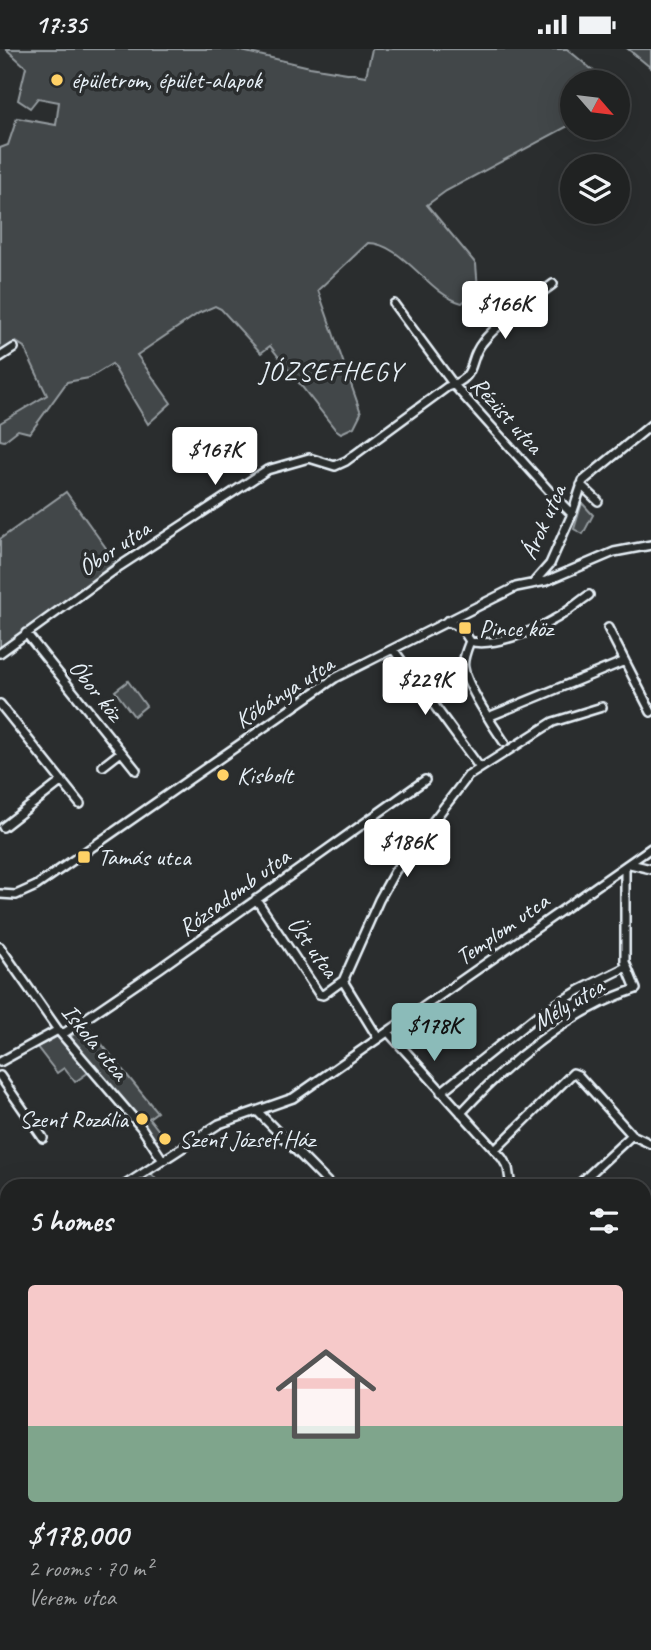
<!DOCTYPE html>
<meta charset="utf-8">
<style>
body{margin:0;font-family:Caveat,sans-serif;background:#282a2a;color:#f1f3f6;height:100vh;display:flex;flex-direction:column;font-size:26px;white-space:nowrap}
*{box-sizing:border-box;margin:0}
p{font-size:23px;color:#a2a4a5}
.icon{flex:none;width:38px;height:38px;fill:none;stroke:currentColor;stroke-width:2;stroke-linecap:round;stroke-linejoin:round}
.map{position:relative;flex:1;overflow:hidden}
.panel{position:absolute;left:0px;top:1130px;width:651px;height:471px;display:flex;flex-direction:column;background:#202222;border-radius:21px 21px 0 0;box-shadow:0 7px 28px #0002,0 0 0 2px #3d3f40}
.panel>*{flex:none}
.needle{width:46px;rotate:118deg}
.tools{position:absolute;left:560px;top:21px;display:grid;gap:14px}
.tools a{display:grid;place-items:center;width:70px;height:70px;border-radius:50%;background:#202222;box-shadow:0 7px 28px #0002,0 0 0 2px #3d3f40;font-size:35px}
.price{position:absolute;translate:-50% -60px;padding:0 16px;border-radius:7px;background:#fff;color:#222;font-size:23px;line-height:46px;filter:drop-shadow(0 2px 4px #0008)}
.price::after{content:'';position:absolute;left:50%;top:42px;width:21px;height:16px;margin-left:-10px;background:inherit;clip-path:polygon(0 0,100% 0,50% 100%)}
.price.selected{background:#8bbbb9;color:#111}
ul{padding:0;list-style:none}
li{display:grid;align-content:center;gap:14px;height:371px;padding:0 28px}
li span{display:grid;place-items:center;height:217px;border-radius:7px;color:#555}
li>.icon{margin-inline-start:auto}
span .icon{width:126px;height:126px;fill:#fffc;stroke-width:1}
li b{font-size:30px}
h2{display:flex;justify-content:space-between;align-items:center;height:84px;padding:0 28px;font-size:30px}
.status{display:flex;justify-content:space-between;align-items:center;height:49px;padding:0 35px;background:#202222;direction:ltr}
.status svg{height:19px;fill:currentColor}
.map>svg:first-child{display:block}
.built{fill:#363a3b}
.green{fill:#424648;stroke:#959ca0;stroke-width:2}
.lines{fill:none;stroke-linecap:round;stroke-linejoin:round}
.street-casing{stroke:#e8f1f8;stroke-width:12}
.secondary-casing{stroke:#e8f1f8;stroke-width:15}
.street{stroke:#2a2d2e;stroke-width:7}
.secondary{stroke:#2a2d2e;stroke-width:10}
.poi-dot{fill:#ffd166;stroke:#2a2d2e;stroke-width:2.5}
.labels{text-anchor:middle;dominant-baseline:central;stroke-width:7;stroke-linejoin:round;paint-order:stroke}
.poi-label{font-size:24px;fill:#e8f1f8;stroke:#2a2d2e;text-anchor:start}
.street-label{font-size:24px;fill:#e8f1f8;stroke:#2a2d2e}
.neighbourhood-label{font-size:26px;letter-spacing:2px;fill:#e8f1f8;stroke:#2a2d2e}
</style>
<div class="status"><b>17:35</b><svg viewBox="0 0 49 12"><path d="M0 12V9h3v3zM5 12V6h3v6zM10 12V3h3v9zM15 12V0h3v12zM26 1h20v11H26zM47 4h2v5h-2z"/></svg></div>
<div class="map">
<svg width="651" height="1601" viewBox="0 0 651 1601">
<rect width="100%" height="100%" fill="#2a2d2e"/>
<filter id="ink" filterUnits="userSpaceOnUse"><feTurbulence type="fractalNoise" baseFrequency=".0143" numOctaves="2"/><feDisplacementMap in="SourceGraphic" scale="14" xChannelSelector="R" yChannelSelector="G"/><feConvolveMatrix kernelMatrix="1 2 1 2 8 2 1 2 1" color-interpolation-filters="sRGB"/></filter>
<g filter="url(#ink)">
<path class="built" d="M7 1277V1454L3 1460 0 1458V1289Z"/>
<path class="green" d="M6 0H233L310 18 366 27 372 0H567L607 33H572V75L446 142 427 156 476 215 478 240 462 254C428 245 403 194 368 194L318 241 361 364 354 378 341 384 335 380 270 297 261 304 221 260 215 257 199 264 137 306 171 354 148 375 112 315 89 329 67 333 30 384 18 381 4 392 0 391V374L47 346 24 298 16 293 0 302V99L8 96 17 69 56 76 59 53 38 49 30 59 18 51 26 18Z
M628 0H651V19Z
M66 443 116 513 0 600V490Z
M582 454 593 466 583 485 574 480Z
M128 632 146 657 134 667 115 642Z
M87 977 157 1063 149 1069 163 1087 155 1093 139 1070 70 988Z
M58 987 89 1023 75 1033 64 1019 57 1024 37 998Z
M151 1124 161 1137H133Z
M7 1553V1594H46L37 1601H0V1555Z"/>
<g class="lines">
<defs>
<path id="street" d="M394 255 454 336 552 445 572 465
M0 308 14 299
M581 436 598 452
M535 532 550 515 572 465 583 432 651 376
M447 572 462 580 470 592
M608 579 651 663
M26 584 136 721
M470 592C489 599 535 582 553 571 566 565 577 554 589 546
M470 592C467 600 462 611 464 619 467 637 493 677 504 693
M393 600 480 719
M0 604 120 517 267 421 309 409 335 417 346 412 447 338C479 328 467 312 482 294 498 273 532 251 553 235
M0 655 80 755
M488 668 625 612
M103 717 121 703
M3 778 62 732
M630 815 651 820
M0 845 16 846 36 837 335 629 516 538 546 532 614 503 651 496
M256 850 319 945 323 946 345 930
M0 898 58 981 141 1078 162 1110
M388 983 502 1109 508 1119 511 1138
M63 985 160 919 425 731
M378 989 343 932 379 851 395 822 468 727 553 673 602 658
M0 1013 58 981
M0 1027 43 1089
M441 1043 535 968 580 941 626 918
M257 1062 332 1138
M461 1064C507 1014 570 961 636 940L625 913V818
M495 1101 573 1024 578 1026 632 1086
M122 1138 219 1075 293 1049 651 799
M576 1138 632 1086 651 1095
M0 1221 7 1216
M0 1261 7 1253
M0 1551 7 1548
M172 1594H187
M213 1594 218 1601
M160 1601 163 1594"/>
<path id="secondary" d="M0 1237 7 1246
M45 1601 54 1594"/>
</defs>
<use href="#street" class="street-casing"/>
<use href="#secondary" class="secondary-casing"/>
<use href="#street" class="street"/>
<use href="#secondary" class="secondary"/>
</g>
</g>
<g class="poi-dot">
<circle cx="57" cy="31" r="7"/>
<rect x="458" y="572" width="14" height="14" rx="3.5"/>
<circle cx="223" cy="726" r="7"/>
<rect x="77" y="801" width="14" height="14" rx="3.5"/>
<circle cx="142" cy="1070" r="7"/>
<circle cx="165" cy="1090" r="7"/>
</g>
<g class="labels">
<g class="poi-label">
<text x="71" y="31">épületrom, épület-alapok</text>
<text x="479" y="579">Pince köz</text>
<text x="237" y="726">Kisbolt</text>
<text x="98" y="808">Tamás utca</text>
<text x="128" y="1070" text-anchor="end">Szent Rozália</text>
<text x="179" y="1090">Szent József Ház</text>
</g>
<g class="street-label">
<text transform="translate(507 366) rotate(48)">Rézüst utca</text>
<text transform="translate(543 473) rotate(-66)">Árok utca</text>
<text transform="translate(114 499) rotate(-34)">Óbor utca</text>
<text transform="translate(96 641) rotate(51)">Óbor köz</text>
<text transform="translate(284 643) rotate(-33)">Kőbánya utca</text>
<text transform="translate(234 843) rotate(-36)">Rózsadomb utca</text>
<text transform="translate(502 880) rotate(-35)">Templom utca</text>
<text transform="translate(313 898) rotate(54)">Üst utca</text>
<text transform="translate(568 955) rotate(-31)">Mély utca</text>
<text transform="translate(95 993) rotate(51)">Iskola utca</text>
</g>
<g class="neighbourhood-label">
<text x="331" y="322">JÓZSEFHEGY</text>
</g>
</g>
</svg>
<div class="tools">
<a><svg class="needle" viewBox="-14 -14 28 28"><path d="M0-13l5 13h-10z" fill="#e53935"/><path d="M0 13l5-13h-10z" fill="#a2a4a5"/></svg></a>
<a><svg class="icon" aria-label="layers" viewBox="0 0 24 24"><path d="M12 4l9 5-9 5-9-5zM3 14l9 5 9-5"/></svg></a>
</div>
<b class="price" style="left:505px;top:292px">$166K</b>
<b class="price" style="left:215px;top:438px">$167K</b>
<b class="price" style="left:425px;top:668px">$229K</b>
<b class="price" style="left:407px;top:830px">$186K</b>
<b class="price selected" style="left:434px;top:1014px">$178K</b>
<section class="panel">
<h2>5 homes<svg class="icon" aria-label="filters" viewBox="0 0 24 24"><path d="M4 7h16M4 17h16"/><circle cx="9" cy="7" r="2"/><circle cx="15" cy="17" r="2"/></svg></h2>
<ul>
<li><span style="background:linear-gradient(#f6c9c9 65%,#7fa58c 0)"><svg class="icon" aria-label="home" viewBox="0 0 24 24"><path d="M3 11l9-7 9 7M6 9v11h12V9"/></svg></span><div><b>$178,000</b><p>2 rooms · 70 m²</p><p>Verem utca</p></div></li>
</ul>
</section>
</div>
